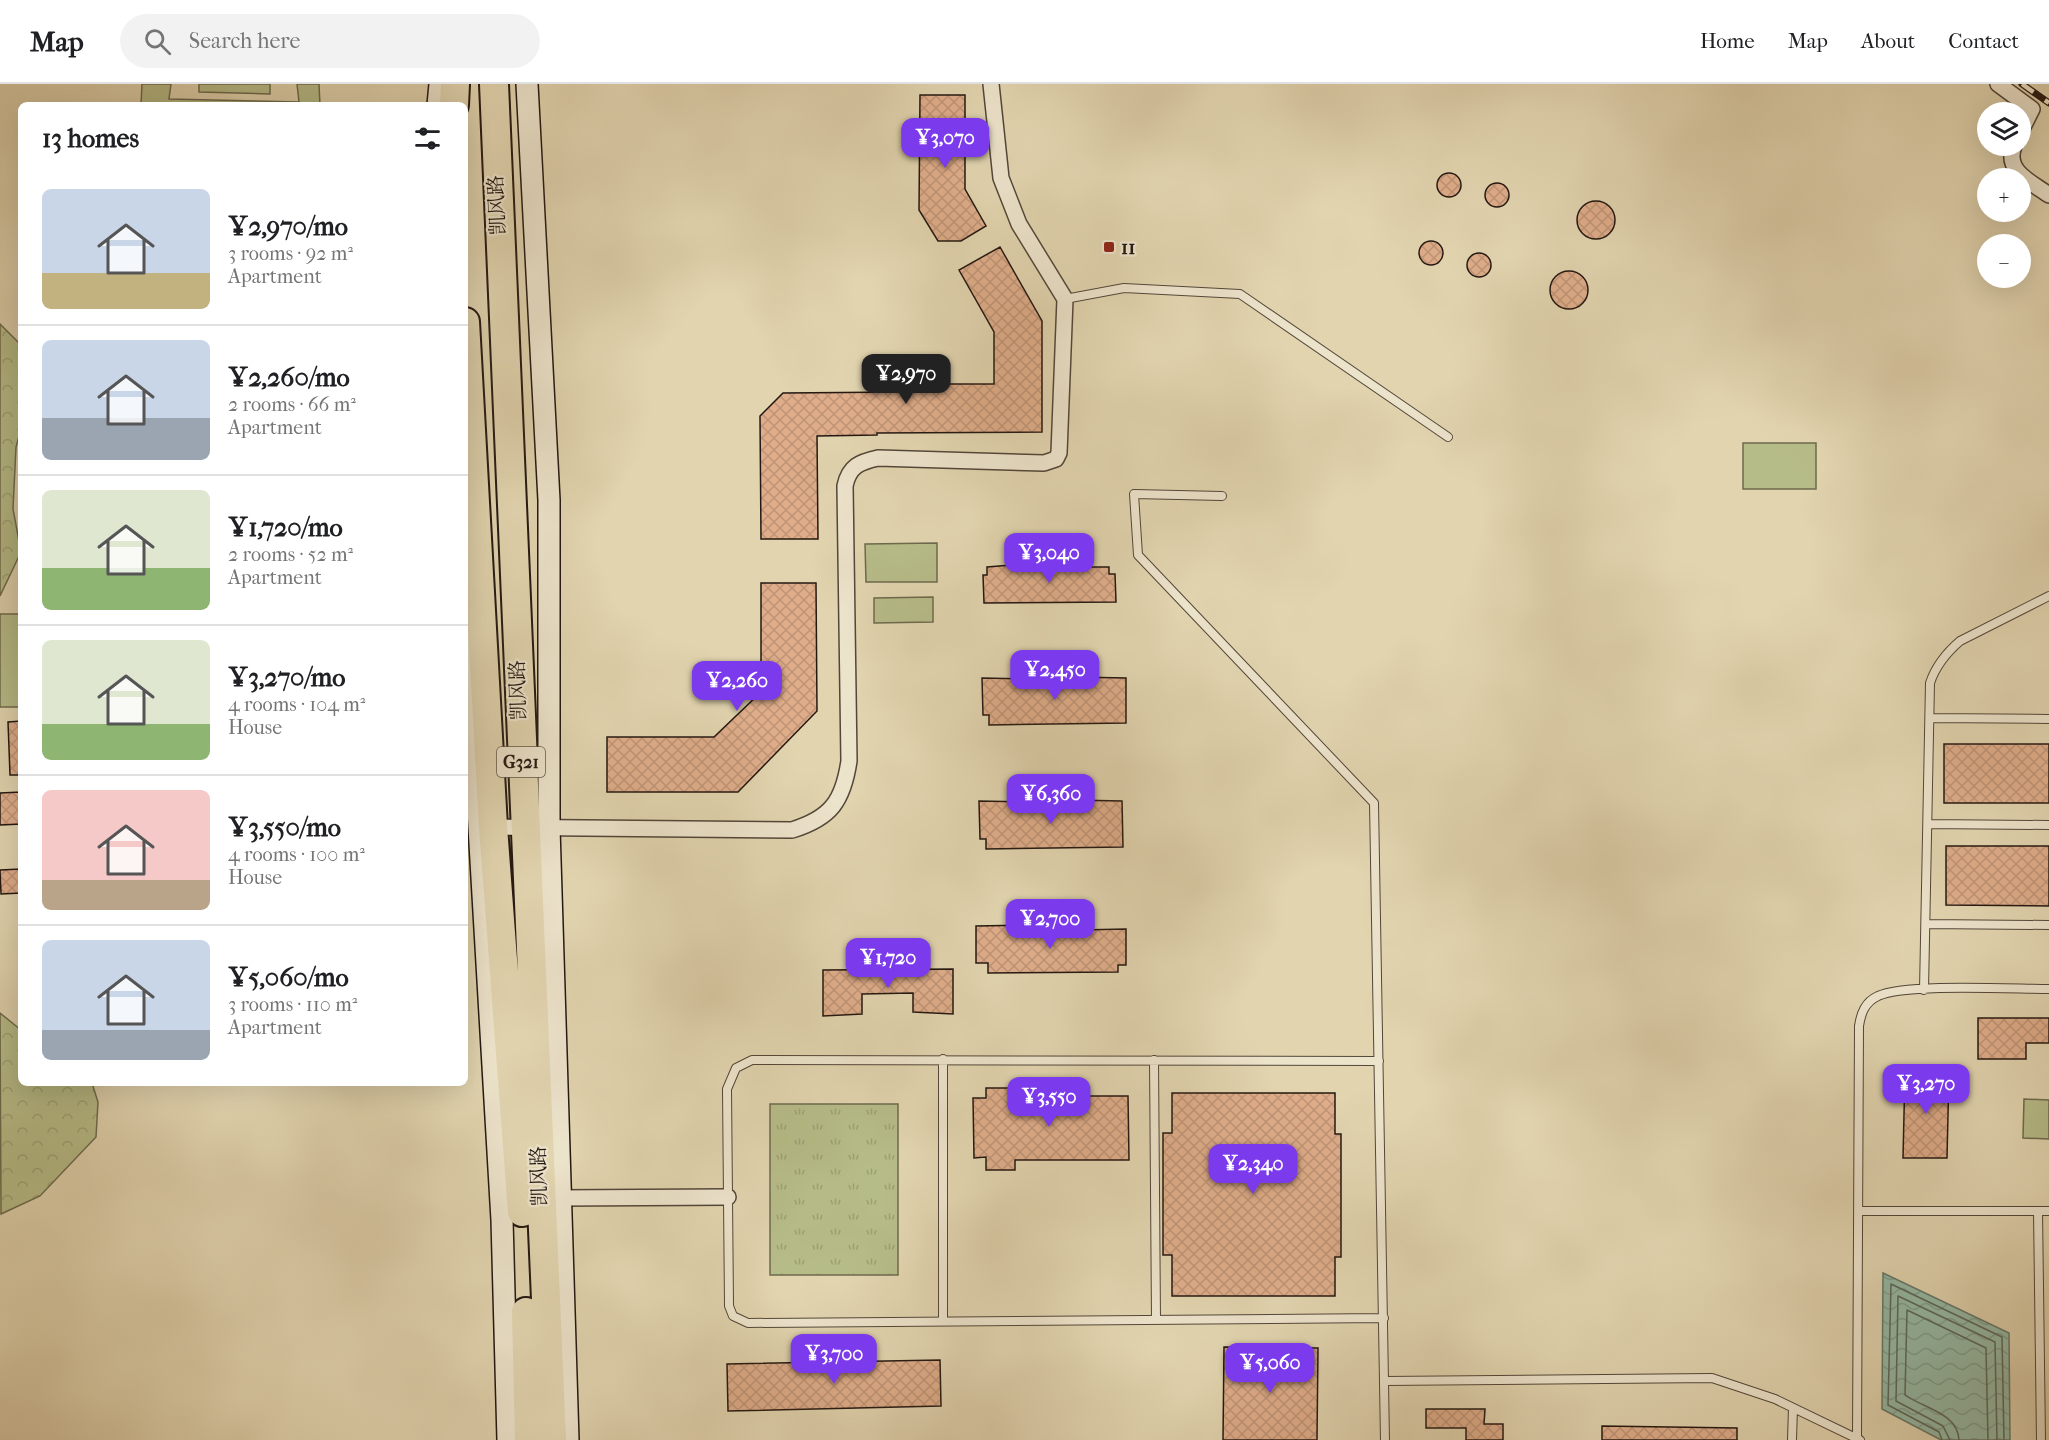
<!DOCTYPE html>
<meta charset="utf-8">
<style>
body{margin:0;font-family:"IM FELL French Canon","Noto Serif SC",serif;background:#f2f2f2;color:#202124;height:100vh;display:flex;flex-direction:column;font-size:22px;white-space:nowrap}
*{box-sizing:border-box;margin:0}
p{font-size:20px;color:#757577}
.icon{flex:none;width:33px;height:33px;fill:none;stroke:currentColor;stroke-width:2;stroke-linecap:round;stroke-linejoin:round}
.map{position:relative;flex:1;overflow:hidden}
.panel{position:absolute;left:18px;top:18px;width:450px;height:984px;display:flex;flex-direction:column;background:#fff;border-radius:9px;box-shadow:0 6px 24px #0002}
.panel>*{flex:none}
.tools{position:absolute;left:1977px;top:18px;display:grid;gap:12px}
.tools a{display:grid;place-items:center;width:54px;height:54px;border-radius:50%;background:#fff;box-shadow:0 6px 24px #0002;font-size:30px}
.price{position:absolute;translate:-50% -51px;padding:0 14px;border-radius:12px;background:#7c3aed;color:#fff;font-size:20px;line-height:39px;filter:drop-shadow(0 2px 3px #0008)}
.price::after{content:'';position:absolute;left:50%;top:36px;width:18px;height:14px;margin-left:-9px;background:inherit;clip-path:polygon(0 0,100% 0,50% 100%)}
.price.selected{background:#222;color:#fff}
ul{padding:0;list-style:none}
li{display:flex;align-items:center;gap:18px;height:150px;padding:0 24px}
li+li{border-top:2px solid #e0e0e0}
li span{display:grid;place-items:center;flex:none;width:168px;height:120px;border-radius:9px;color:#555}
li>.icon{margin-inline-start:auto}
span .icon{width:72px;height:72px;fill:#fffc;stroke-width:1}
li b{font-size:26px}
h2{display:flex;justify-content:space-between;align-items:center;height:72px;padding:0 24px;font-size:26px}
header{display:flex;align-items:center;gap:36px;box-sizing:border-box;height:84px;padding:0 30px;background:#fff;border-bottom:2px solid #e0e0e0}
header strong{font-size:28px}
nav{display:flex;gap:33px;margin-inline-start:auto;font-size:21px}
.search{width:420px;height:54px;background:#f2f2f2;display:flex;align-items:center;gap:15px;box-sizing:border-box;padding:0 21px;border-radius:33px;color:#757577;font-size:22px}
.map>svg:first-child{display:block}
.grass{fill:url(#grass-tufts);stroke:#6d6a4d;stroke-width:1.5}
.forest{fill:url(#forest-crowns);stroke:#6d6a4d;stroke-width:1.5}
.garden{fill:#b6bc88;stroke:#6d6a4d;stroke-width:1.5}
.water{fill:url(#water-waves);stroke:#68796a;stroke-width:1.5}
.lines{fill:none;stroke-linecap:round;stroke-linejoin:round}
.shore{stroke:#5c685c;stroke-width:1.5}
.building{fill:url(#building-cross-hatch);stroke:#241812;stroke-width:1.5}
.lane-casing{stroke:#534739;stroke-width:10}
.street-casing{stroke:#534739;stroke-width:18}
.secondary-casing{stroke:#241812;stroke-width:24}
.highway-casing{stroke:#241812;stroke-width:32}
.lane{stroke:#ece3cb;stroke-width:8}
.street{stroke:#ece3cb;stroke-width:15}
.secondary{stroke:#ece3cb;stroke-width:21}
.highway{stroke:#e1d4af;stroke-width:28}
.rail-casing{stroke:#241812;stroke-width:7}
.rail{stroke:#ece3cb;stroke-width:4.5;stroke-dasharray:14;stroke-linecap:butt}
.poi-dot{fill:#8f2418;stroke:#ece3cb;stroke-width:2}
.labels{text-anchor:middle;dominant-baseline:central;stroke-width:4.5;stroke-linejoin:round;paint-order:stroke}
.shield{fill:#ece3cb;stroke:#60554a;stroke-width:1.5}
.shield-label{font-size:18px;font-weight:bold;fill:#241812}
.street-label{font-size:20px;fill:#241812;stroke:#ece3cb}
.poi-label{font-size:20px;font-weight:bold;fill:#241812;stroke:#ece3cb;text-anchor:start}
</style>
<header>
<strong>Map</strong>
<div class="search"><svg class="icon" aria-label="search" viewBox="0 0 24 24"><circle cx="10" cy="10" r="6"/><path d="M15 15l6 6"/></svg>Search here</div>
<nav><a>Home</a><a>Map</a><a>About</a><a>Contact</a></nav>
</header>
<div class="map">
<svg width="2049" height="1356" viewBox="0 0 2049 1356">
<defs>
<pattern id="grass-tufts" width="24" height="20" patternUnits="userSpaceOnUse" patternTransform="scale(1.5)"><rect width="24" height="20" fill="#b6bc88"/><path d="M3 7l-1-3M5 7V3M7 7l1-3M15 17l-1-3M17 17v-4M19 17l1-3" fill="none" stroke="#9ca174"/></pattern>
<pattern id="forest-crowns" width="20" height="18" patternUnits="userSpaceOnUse" patternTransform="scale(1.5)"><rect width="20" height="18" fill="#b6bc88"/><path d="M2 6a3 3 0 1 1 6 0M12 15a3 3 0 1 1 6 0" fill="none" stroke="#9ca174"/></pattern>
<pattern id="water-waves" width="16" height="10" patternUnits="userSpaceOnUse" patternTransform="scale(1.5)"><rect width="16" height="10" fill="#95b9a5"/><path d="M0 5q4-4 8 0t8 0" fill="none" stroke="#809e8d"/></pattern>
<pattern id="building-cross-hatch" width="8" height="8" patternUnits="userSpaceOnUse" patternTransform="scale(1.5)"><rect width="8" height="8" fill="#dfad8a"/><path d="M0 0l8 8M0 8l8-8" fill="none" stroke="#bf9476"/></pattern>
</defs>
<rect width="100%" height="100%" fill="#e1d4af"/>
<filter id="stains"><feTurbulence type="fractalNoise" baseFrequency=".00333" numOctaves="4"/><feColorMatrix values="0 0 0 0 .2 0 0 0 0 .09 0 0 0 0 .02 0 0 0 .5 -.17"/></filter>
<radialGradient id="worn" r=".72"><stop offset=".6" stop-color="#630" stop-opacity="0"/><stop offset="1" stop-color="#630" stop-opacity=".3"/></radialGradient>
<path class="grass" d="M770 1020H898V1191H770Z"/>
<path class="forest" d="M0 240 21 261V345L16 363 13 425 21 468 0 512Z
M0 929 21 946V999H92L98 1018 96 1053 40 1112 1 1130Z"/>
<path class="garden" d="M142 0H171L169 15 299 18 297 0H319L320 21H141Z
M199 0H270V10L199 8Z
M1743 359H1816V405H1743Z
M937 459V498H866L865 460Z
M933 513V538L874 539V514Z
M0 530H21V623H0Z
M2024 1015 2049 1016V1055L2023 1054Z"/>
<path class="water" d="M1883 1189 2009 1249 2010 1356H1941L1882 1325Z"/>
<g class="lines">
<path class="shore" d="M1942 1356 1939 1348 1888 1321 1891 1200 2002 1253 2004 1356
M1950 1356 1943 1342 1896 1317 1898 1212 1995 1258 1997 1356
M1959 1356C1958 1329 1923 1324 1905 1311L1907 1226 1986 1264 1988 1356"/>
</g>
<path class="building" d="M920 11H965V105L986 142 961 157H938L919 126Z
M1437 101a12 12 0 1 1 24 0a12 12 0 1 1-24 0Z
M1485 111a12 12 0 1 1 24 0a12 12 0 1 1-24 0Z
M1577 136a19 19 0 1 1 38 0a19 19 0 1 1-38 0Z
M1419 169a12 12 0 1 1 24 0a12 12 0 1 1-24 0Z
M1000 163 1042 237V348L877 349V351L817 352 818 455H761L760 332 783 309 901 308V300H994V248L959 186Z
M1467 181a12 12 0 1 1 24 0a12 12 0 1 1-24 0Z
M1550 206a19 19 0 1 1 38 0a19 19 0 1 1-38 0Z
M1071 478H1088V483H1109V490H1115L1116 518 984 519 983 491H987V483L1026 480V483H1071Z
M761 499H816L817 627 738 708H607V653H714L761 608Z
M1075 593 1126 594V639L989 641V631H983L982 594 1075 596Z
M21 637V691H10L8 638Z
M1944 660H2049V719H1944Z
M21 708V740L0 741V709Z
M1072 716 1122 717 1123 763 986 765V755H980L979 717 1027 718V720H1072Z
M1946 762H2049V822L1946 821Z
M21 785V809L1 810 0 786Z
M1031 841V847L1126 845V881H1118V888L988 889V879H976V842Z
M953 885V930L913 928V909L862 910V930L823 932V886Z
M1978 934H2049V959H2026V975H1978Z
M1905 987 1949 988 1947 1074H1903Z
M986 1004H1016V1012H1128L1129 1076H1015V1086H986V1073L974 1074 973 1014H986Z
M1172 1009H1335V1050H1341V1173H1335V1212H1172V1171H1163V1049H1172Z
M1224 1263 1318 1264 1317 1356H1223Z
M940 1276 941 1322 728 1327 727 1280Z
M1426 1325H1485L1484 1340H1503V1356H1466V1344H1426Z
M1602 1342 1737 1344V1356H1602Z"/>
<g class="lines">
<defs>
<path id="lane" d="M1065 215 1124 204 1240 210 1448 353
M1222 412 1134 410 1138 471 1374 719 1385 1356
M1930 634 2049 635
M1928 740 2049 741
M1926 840 2049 841
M1924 906 1930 599C1936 581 1946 569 1960 557L2049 512
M943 975V1237
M1154 976 1156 1236
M1379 977 752 976 736 984 727 1005 729 1222 733 1232 748 1239 1384 1234
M1858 1127H2049
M2038 1127 2041 1356
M1385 1297 1712 1294 1775 1315 1860 1356
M1857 1355 1859 942C1861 929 1865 918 1878 912 1904 899 2014 905 2049 905
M1792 1356 1793 1324"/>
<path id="street" d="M1998 0 2032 25 2020 49
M2014 62C2004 87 2031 98 2049 111
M493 743 792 746C831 734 843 717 849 677L845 402C849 382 860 378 878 374L1044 379 1056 375 1059 369 1065 215 1019 140 1001 94 991 0
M559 1114 728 1113"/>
<path id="secondary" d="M527 0 549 416V744L568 1356
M438 21 440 0
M465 503 502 1136 508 1356"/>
<path id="highway" d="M494 0 552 1356
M454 21 455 0
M465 238 493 743 522 1128
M526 1228 529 1356"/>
</defs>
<use href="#lane" class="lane-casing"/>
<use href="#street" class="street-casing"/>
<use href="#secondary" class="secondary-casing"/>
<use href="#highway" class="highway-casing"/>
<use href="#lane" class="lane"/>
<use href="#street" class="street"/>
<use href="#secondary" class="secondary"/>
<use href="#highway" class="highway"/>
<defs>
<path id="rail" d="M2022 0 2049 19"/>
</defs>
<use href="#rail" class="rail-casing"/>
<use href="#rail" class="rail"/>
</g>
<rect class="poi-dot" x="1103" y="157" width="12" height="12" rx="3"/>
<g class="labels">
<rect class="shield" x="497" y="663" width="48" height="30" rx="4.5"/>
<g class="shield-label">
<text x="521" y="678">G321</text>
</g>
<g class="street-label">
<text transform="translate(497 121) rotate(-93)">凯风路</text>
<text transform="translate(518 606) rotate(-92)">凯风路</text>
<text transform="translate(539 1092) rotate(-92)">凯风路</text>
</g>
<g class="poi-label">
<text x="1121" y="163">11</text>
</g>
</g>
<rect width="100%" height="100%" filter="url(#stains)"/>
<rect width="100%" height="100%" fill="url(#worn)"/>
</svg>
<div class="tools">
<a><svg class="icon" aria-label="layers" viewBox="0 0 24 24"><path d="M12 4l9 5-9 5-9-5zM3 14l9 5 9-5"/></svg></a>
<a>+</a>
<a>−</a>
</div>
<b class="price" style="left:945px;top:85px">¥3,070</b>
<b class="price selected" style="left:906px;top:321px">¥2,970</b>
<b class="price" style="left:1049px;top:500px">¥3,040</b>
<b class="price" style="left:1055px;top:617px">¥2,450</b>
<b class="price" style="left:737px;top:628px">¥2,260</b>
<b class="price" style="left:1051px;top:741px">¥6,360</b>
<b class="price" style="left:1050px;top:866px">¥2,700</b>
<b class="price" style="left:888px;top:905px">¥1,720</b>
<b class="price" style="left:1926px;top:1031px">¥3,270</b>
<b class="price" style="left:1049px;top:1044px">¥3,550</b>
<b class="price" style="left:1253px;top:1111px">¥2,340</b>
<b class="price" style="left:834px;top:1301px">¥3,700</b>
<b class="price" style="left:1270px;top:1310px">¥5,060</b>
<section class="panel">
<h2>13 homes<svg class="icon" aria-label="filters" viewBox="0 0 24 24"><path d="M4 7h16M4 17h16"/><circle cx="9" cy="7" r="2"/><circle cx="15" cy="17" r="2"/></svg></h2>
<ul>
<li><span style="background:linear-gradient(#c9d6e8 70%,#c2b280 0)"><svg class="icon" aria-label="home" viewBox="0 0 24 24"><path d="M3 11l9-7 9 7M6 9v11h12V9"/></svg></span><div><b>¥2,970/mo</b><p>3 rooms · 92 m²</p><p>Apartment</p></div></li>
<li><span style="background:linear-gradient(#c9d6e8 65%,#9aa5b1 0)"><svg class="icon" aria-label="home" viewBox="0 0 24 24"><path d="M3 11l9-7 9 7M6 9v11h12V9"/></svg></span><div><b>¥2,260/mo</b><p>2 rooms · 66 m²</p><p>Apartment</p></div></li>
<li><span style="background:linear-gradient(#dfe7d0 65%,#8fb573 0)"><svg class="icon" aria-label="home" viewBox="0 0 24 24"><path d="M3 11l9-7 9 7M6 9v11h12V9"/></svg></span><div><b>¥1,720/mo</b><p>2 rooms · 52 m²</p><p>Apartment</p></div></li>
<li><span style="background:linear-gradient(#dfe7d0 70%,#8fb573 0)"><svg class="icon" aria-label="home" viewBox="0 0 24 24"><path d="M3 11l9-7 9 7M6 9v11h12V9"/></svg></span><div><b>¥3,270/mo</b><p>4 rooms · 104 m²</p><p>House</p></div></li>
<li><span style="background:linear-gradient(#f6c9c9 75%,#b9a48a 0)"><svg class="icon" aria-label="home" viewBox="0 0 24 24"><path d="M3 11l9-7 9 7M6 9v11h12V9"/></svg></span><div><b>¥3,550/mo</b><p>4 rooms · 100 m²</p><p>House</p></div></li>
<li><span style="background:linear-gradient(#c9d6e8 75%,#9aa5b1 0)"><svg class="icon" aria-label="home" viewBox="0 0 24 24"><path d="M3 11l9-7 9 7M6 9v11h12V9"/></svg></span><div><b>¥5,060/mo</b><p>3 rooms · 110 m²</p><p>Apartment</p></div></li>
</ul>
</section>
</div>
